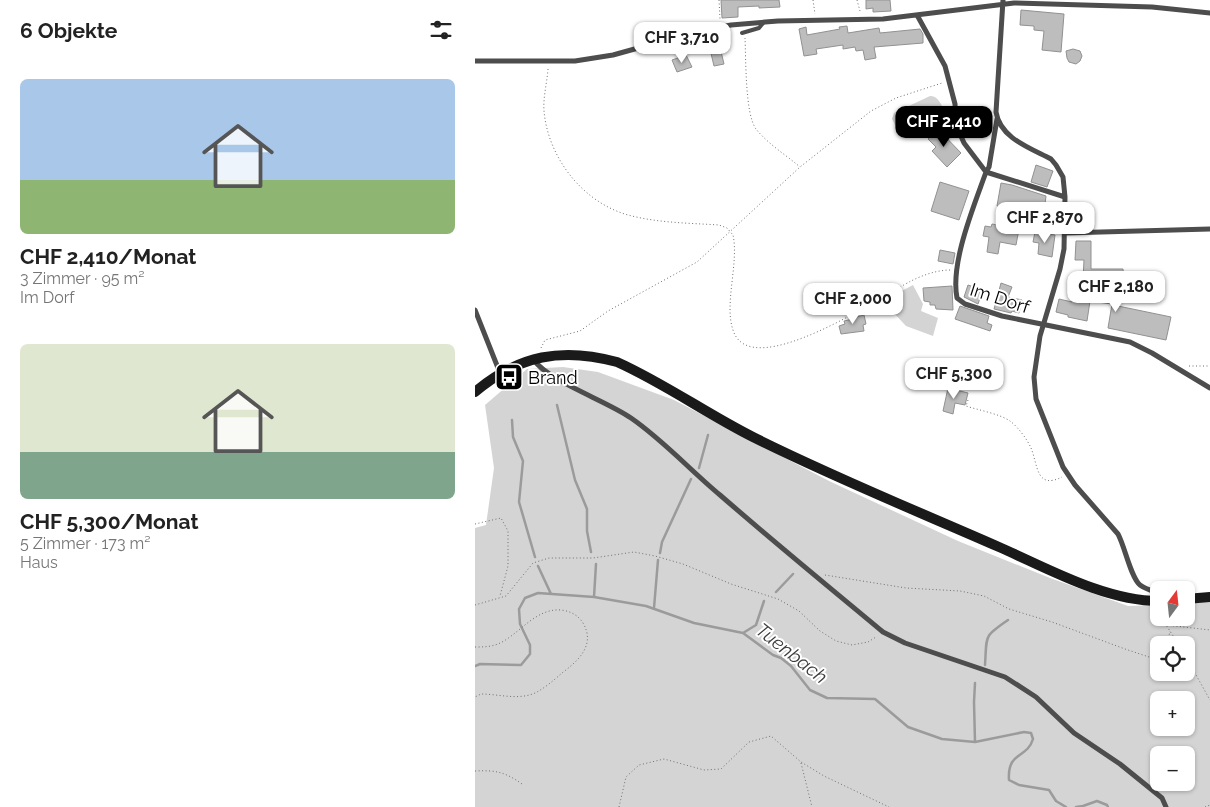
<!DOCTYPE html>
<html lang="de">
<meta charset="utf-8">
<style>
body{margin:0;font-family:Raleway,sans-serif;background:#f2f2f2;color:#222;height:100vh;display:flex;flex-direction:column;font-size:19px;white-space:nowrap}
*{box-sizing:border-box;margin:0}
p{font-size:16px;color:#767676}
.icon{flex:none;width:28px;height:28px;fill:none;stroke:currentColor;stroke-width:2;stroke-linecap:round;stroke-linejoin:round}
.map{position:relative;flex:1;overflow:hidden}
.drawer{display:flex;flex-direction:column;background:#fff;width:475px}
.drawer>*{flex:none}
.needle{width:32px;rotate:15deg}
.fabs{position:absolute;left:675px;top:581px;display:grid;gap:10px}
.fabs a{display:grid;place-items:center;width:45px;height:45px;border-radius:8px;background:#fff;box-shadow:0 1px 4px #0004;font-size:25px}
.price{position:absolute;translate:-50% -42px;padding:0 11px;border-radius:10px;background:#fff;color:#222;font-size:16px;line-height:32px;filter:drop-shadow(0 1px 2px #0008)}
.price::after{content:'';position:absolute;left:50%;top:30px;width:15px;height:11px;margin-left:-8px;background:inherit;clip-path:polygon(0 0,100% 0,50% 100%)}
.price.selected{background:#000;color:#fff}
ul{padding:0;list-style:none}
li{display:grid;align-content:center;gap:10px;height:265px;padding:0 20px}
li span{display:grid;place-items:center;height:155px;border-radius:8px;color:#555}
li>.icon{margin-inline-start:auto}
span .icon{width:90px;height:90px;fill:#fffc;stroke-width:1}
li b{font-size:21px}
h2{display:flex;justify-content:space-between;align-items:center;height:60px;padding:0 20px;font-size:21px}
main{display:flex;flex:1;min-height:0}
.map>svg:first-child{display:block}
.green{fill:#d4d4d4;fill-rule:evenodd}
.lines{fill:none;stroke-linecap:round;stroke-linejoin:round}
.stream{stroke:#9b9b9b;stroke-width:2.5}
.building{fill:#bdbdbd;stroke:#919191}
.path{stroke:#6f6f6f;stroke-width:1;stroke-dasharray:1 2.5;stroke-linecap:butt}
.lane{stroke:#4d4d4d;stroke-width:4}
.street{stroke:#4d4d4d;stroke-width:5}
.secondary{stroke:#1a1a1a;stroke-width:10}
.labels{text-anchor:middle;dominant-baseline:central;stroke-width:4;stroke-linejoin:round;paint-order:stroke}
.street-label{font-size:18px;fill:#000;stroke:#fff}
.poi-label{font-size:18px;fill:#000;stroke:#fff;text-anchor:start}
.water-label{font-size:19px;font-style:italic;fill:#3c3c3c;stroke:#fff}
</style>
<main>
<section class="drawer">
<h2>6 Objekte<svg class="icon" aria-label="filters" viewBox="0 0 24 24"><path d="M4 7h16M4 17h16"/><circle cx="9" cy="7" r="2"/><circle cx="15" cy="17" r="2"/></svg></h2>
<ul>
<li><span style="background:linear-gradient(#a9c7e8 65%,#8fb573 0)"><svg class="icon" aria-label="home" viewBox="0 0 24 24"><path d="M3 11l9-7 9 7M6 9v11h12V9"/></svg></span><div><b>CHF 2,410/Monat</b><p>3 Zimmer · 95 m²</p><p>Im Dorf</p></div></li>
<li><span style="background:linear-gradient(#dfe7d0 70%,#7fa58c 0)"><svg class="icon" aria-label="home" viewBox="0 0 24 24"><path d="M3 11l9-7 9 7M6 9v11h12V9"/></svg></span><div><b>CHF 5,300/Monat</b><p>5 Zimmer · 173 m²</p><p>Haus</p></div></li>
</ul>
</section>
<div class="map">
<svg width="735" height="807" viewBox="0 0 735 807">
<rect width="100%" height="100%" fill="#fff"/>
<path class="green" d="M455 96C463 96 466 104 469 110L466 116 431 131 427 132 422 128 417 119 419 113Z
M438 285 448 304 446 311 463 318 458 336 431 326 418 312 421 294Z
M88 367 123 372 199 400 354 481 483 541 575 578 653 606 684 605V618H711V603L735 600V807H0V528L11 525 19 468 10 405 52 369ZM684 645H711V672H684ZM684 700H711V728H684ZM684 755H711V782H684Z"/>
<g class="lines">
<path class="stream" d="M82 405 100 480 112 509V531L116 552
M37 420 38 437 48 461 44 502 60 557
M224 468 233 435
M185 553 187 542 216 479
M63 566 76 594
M301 592 318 574
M119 597 121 564
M179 608 183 560
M268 633 281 625 289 601
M510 665C512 635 508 637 533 620
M0 666 5 664 46 665 55 654V645L45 624 44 609 50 598 63 593 119 597 171 606 219 623 268 633 298 655 306 658 316 666 335 690 352 698 400 699 433 727 467 739 500 742 549 732 556 733 558 739C552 759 532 751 534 780L544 785 574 790 581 801 591 807
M500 683 499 702 500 742
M601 807 608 806 622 801 632 805 633 807"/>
</g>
<path class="building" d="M246 0H304L305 7 284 8V6L263 7V17L247 18Z
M391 0H415L416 11 398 12V8L391 9Z
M546 10 589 14 586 52 567 50 569 31 559 30V26L545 25Z
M372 26 373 33 404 28 405 33 445 29 448 34V43L399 47 401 58 390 60 388 50 381 51 380 47 368 49V45L341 49 342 54 329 56 324 29 331 27 332 35 365 29 364 27Z
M244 43 249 64 239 66 234 45Z
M598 49 605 51 607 56 605 61 601 64 594 62 592 58 591 51Z
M211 55 217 67 202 72 197 60Z
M463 129 486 153 472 167 457 151 461 147 453 139Z
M561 165 578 171 572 187 556 182Z
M465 182 494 191 484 220 456 211Z
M526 183 537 185 571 196 569 213 522 206Z
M517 224 544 229 541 245 525 242 523 254 512 252 514 237 508 236 510 226 516 227Z
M560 232 580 235 577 257 563 254 564 243 558 242Z
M601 241H616V269H648L649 279 608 280 609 260H600Z
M465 250 480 253 478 264 463 261Z
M526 283 537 287 533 297 547 300 544 313 537 311 536 313 519 309Z
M493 285 508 290 503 304 489 297Z
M477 286 478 310 461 309 460 305H455V302L449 301 448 288Z
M607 286 645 291 643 306 696 317 691 340 633 328 637 304 615 301 612 321 593 317V315L581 312 584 299 597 302 599 291 607 293Z
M485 306 514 316 512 323 517 325 515 331 480 319Z
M389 315 391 324 388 325 389 331 366 334 364 326 370 324 369 321 378 319V318Z
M473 388 493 393 490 405 480 403 478 414 468 411Z"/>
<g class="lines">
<path class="path" d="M244 0 245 19
M338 0 340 14
M382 0 385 11
M270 38C271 59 270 114 281 129 293 144 311 155 325 167
M73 69C72 83 68 97 69 111 73 157 107 202 153 215 183 223 214 223 244 225L252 228 258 235C264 263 249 304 258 330 275 385 407 296 436 281 448 275 462 270 476 270
M66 348 70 340 105 331 133 311 222 262 325 167 396 111 421 98 467 83
M714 366H735
M493 400 491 406C503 410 525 414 535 421 543 427 552 439 556 448 563 465 561 490 587 477
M0 524 26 518 33 531V566L25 596
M350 575 431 588 485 591 509 596 534 609 577 622 650 649 674 657 684 654
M0 605 31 596 58 563 74 558H118L159 552 180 556 208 564 256 584 303 599 324 611 345 631 361 641 377 645 393 642 401 637
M682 611 684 616
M685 618 691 625 704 645
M691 625 735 630
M692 645 695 631
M0 647C8 647 15 647 23 644 44 635 60 608 86 610 95 611 103 615 108 623 121 645 103 661 87 673 79 680 71 687 62 692 45 701 24 694 6 694L0 697
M711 657 735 700
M326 763 337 807
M0 771C21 770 30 772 47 784
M144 807 151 777 164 765 189 759 229 770 246 769 274 742 296 736 326 762 349 776 414 807
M730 807 735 805"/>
<path class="lane" d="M267 33 284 28 289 22"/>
<path class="street" d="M528 0 521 112C525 138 555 148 576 159L581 165 588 177 590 197 589 249 585 269 565 336 559 377 561 399 588 467 600 485 643 534C650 547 656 578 665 585 670 589 678 591 684 593
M442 15 470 66 480 104 481 125 489 143 511 172C499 206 475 263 482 298L490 304 527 316 655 342 677 353 735 388
M0 61H100L138 55 221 32 256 25 303 21 408 19 539 3 677 7 735 13
M522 119 514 167 511 172 590 197
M590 233 735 229
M0 310 25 373
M59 360C73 381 132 401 156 418 188 440 215 470 245 495 299 542 354 587 408 632L430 643 530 677 561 697 599 733 645 764 687 798 691 807"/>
<path class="secondary" d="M0 392C44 355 87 347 142 362 189 383 232 414 278 437 358 477 442 511 524 547 572 568 630 601 684 601
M711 599 735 597"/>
</g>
<defs>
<symbol id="bus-square" viewBox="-11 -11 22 22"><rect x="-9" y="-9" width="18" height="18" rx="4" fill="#000" stroke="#fff"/><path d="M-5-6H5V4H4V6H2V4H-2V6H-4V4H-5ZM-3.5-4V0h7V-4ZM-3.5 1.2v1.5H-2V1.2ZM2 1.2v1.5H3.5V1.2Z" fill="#fff"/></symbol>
</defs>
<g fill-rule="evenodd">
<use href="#bus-square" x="18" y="361" width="32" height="32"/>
</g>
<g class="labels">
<g class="street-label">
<text transform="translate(525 298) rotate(18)">Im Dorf</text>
</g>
<g class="poi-label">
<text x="53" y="377">Brand</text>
</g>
<g class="water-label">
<text transform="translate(317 653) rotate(38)">Tuenbach</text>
</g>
</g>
</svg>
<div class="fabs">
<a><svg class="needle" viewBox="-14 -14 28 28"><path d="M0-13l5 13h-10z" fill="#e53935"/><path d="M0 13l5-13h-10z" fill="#767676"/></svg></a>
<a><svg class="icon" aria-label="locate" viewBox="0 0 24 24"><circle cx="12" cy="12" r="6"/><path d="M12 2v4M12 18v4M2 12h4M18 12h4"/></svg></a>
<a>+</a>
<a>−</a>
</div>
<b class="price" style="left:207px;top:64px">CHF 3,710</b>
<b class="price selected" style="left:469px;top:148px">CHF 2,410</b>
<b class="price" style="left:570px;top:244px">CHF 2,870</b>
<b class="price" style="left:641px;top:313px">CHF 2,180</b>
<b class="price" style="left:378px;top:325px">CHF 2,000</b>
<b class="price" style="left:479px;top:400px">CHF 5,300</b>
</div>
</main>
